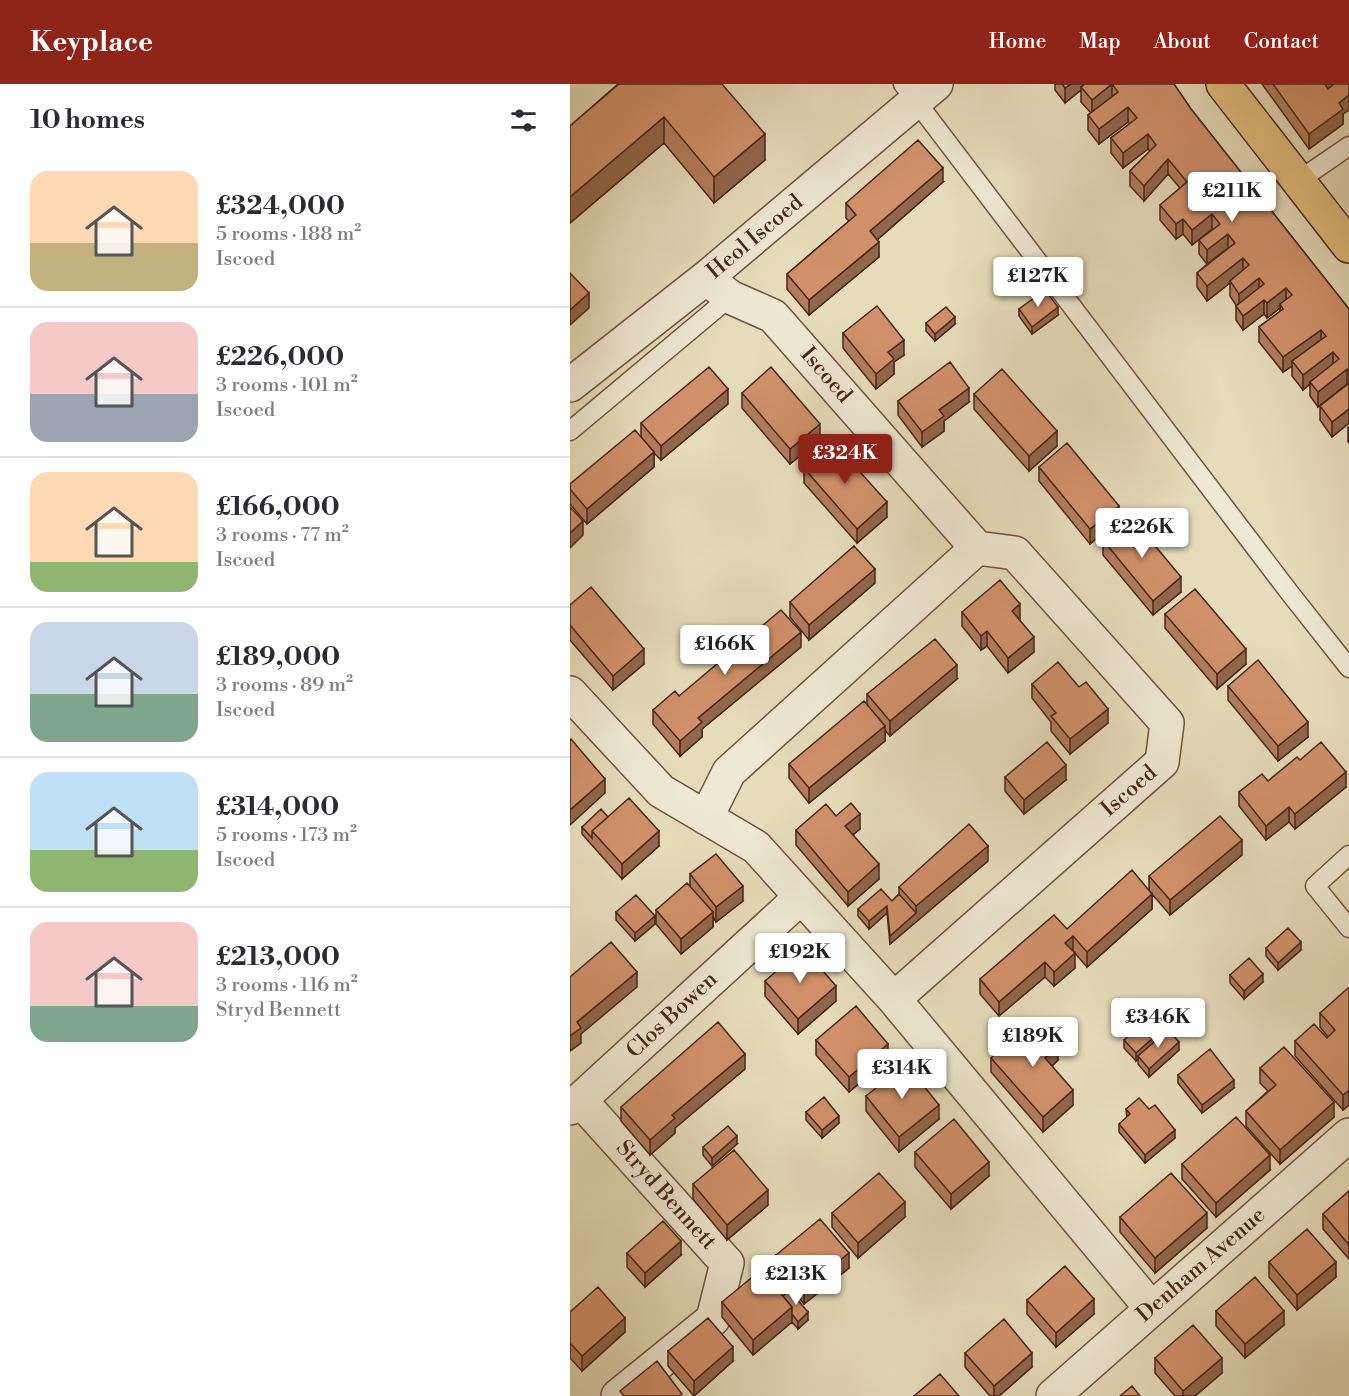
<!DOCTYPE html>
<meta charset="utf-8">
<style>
body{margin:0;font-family:"Libre Bodoni",serif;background:#f2f2f3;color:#2b2b33;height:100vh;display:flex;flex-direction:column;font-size:22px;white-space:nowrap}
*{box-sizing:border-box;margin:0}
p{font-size:20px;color:#7c7c81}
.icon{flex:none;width:33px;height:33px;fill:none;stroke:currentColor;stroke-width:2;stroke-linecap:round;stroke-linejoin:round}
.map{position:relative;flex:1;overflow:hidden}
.panel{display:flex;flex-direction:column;background:#fff;width:570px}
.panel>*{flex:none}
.price{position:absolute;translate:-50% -51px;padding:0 14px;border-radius:6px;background:#fff;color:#222;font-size:20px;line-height:39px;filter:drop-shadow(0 2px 3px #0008)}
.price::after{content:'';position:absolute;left:50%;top:36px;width:18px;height:14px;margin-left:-9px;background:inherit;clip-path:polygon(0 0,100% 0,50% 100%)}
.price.on{background:#8f2418;color:#fff}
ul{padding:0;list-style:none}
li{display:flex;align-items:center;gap:18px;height:150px;padding:0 30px}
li+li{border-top:2px solid #e1e1e2}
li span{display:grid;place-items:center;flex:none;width:168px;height:120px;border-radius:18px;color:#555}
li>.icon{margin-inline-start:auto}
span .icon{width:72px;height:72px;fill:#fffc;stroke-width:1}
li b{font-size:26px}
h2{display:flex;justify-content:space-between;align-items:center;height:72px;padding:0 30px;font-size:26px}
header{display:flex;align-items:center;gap:36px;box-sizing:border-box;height:84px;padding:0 30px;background:#8f2418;color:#fff}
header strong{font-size:28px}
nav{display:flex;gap:33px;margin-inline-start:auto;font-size:21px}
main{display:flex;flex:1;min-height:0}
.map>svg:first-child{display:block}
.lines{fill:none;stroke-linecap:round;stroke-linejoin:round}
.service-casing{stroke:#6f5441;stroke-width:21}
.minor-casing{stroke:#6f5441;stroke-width:36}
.primary-casing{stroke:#472619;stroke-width:36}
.service{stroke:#efe8d2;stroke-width:18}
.minor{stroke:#efe8d2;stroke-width:33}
.primary{stroke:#e3be7d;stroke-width:33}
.wall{fill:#b37d5b;stroke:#472619;stroke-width:1.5}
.shaded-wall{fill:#92664a;stroke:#472619;stroke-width:1.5}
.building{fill:#d0916a;stroke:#472619;stroke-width:1.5}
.labels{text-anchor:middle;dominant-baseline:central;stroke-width:6;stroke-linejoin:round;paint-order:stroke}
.street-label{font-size:22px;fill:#472619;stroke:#efe8d2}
</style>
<header>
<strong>Keyplace</strong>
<nav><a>Home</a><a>Map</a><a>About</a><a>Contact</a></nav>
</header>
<main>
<section class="panel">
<h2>10 homes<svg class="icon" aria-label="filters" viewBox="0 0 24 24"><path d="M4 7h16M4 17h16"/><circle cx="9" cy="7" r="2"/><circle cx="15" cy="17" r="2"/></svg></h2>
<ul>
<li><span style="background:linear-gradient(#ffd9b3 60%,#c2b280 0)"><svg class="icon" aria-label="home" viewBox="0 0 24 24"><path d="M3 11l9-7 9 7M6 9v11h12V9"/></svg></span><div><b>£324,000</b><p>5 rooms · 188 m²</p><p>Iscoed</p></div></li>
<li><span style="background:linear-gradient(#f6c9c9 60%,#9aa5b1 0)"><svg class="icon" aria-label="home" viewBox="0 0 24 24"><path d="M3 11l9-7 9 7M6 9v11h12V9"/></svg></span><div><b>£226,000</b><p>3 rooms · 101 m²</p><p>Iscoed</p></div></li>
<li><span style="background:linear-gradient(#ffd9b3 75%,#8fb573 0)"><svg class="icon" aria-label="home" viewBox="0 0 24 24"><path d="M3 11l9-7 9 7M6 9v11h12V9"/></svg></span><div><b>£166,000</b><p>3 rooms · 77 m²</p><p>Iscoed</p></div></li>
<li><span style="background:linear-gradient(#c9d6e8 60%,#7fa58c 0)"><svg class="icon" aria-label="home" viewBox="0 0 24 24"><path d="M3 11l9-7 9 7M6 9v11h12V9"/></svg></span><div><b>£189,000</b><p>3 rooms · 89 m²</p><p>Iscoed</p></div></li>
<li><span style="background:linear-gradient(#bfe0f5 65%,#8fb573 0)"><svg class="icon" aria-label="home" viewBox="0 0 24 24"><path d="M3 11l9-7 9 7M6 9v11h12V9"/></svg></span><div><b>£314,000</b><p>5 rooms · 173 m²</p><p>Iscoed</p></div></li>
<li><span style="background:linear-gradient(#f6c9c9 70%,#7fa58c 0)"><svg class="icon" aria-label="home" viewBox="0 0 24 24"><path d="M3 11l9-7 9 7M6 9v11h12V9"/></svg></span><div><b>£213,000</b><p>3 rooms · 116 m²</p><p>Stryd Bennett</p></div></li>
</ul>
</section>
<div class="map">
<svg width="779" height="1312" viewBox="0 0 779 1312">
<rect width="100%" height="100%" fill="#e6dcba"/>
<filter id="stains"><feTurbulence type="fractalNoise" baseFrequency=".00333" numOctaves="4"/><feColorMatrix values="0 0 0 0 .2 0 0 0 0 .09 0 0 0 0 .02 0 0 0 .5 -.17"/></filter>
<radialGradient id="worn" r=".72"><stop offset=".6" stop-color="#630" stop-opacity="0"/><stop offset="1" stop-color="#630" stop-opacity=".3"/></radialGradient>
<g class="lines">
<defs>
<path id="service" d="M333 0 719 508 779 584
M728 97 779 62
M0 347 160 213
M779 771 745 802 779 844"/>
<path id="minor" d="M136 194 160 213 203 232 407 464 445 469 597 639 592 678 324 915
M0 301 136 194 366 0
M0 609 91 707 186 763 324 915 582 1225
M136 734 159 688 407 464
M10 1016 157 1179 143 1235 48 1312
M0 1024 10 1016 230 814
M483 1312 779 1051"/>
<path id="primary" d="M653 0 779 162"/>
</defs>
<use href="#service" class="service-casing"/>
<use href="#minor" class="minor-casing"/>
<use href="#primary" class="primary-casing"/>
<use href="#service" class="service"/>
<use href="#minor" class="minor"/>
<use href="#primary" class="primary"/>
</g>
<path class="wall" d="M48 0 195 76 144 119 94 59 0 139V42Z
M485 0H604L621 25 779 225V339L762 353 750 336V322L777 300 748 323 740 312V300L733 306 722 292V282L713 288 689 258V243L710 228V224L697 234 694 230 673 246 666 236V221L660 212V199L637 217 627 203V189L637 180 629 170V156L643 145H642L622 161 613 150 606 155 590 136V121L610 104 598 90 574 117 560 102V87L580 67 578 65 553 84 541 69V54L560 40 558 38 529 60 518 46V31L521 29 511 18V6L495 19 485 6Z
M692 0H779L773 30V40L739 65Z
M373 98 307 156 309 173 239 231 217 205V190L279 137 276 134V119Z
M449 225 488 231 462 250 449 232Z
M356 239 385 240 365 257 356 247Z
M273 249 334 271 324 278V290L306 305 273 264Z
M172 309 250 355 220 380 172 324Z
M404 310 487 362 459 387 404 325Z
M328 317 399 318 374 337V347L352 363 328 331Z
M158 320 91 376 84 369V383L17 440 0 420V400L71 353V339Z
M778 343H779V359L778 358Z
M469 383 549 436 520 460 469 397Z
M234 384 317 433 287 459 234 399Z
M533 456 611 508 583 531 533 471Z
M305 499 239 556 220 533V518Z
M0 521 74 580 43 606 0 556Z
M392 528 450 535H449L464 568 438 589 417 562 411 566 392 542Z
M595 530 676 580 647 605 595 544Z
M231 563 132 645V653L110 672 83 640V626L109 612Z
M387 595 320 652 315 646V657L239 719 219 694V680L297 621V610Z
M462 600 538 639 500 670 481 647V638L462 614Z
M658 602 738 653 708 677 658 616Z
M730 676 776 703 725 745 719 738 696 756 669 722V708L698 697Z
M435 693 496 696 454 730 435 707Z
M266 732 290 745 283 751 309 795 278 822 226 761V746Z
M12 743 89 762 52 795 12 750Z
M672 771 600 831 582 810V825L517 883 503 867 505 884 484 902 475 893 429 932 410 910V895L497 845 579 806V792Z
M418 777 320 860 317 829 299 845 288 832V825L322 817 329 810V803Z
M120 790 173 817 146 838 143 833V843L111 870 86 840V826L120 802Z
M46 828 85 840 65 857 46 836Z
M696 864 731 866 708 886 696 872Z
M660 891 693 898 674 915 660 899Z
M195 897 266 917 228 950 195 912Z
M779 905V1021L773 1026 725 972V957L757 954 758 953 750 943V929Z
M246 956 318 975 279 1008 246 971Z
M554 956 584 958 609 966 579 993 568 980V975L566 977 554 964Z
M421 974 488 976 482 982 503 1021 473 1048 421 988Z
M690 984 764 1033 710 1080 676 1042V1027L698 1007 690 999Z
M175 985 105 1044V1049L80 1071 51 1037V1023Z
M608 991 664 1004 632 1029 608 999Z
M296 1012 369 1035 329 1068 296 1027Z
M556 1025H579L605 1054 575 1079 549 1048V1040L557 1034Z
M236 1028 269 1039 252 1054 236 1036Z
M167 1060 142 1082 133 1071V1063Z
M345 1068 419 1092 381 1125 345 1083Z
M612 1080 700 1086 646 1133 612 1095Z
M123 1100 198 1121 157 1156 123 1115Z
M779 1107V1175L753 1145V1130Z
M262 1129 335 1133 288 1174 262 1143Z
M550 1133 637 1144 585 1189 550 1148Z
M57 1169 111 1171 75 1203 57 1183Z
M206 1171 279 1184 234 1220 206 1185Z
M699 1178 766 1193 727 1226 699 1193Z
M213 1212 238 1236 228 1245 222 1238 183 1271 152 1233V1218Z
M457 1216 524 1230 486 1263 457 1230Z
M646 1227 714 1241 675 1274 646 1242Z
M0 1228 55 1248 12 1287 0 1274Z
M98 1267 163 1277 124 1312 98 1282Z
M395 1269 462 1283 429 1312H420L395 1283Z
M585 1274 652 1289 625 1312H605L585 1289Z"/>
<path class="shaded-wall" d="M501 0H519L511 3V6L495 19V4Z
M542 0V15L522 31V16Z
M755 0H775L755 15Z
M779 11V26L773 30V40L739 65V50L769 19Z
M558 23V38L529 60V45Z
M94 33V59L0 139V113Z
M195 50V76L144 119V93Z
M578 50V65L553 84V69Z
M598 75V90L574 117V102Z
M373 84V98L300 162V147Z
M642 130V145L622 161V146Z
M613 135V150L606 155V140Z
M658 150V164L637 180V166Z
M309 158V173L239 231V216Z
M673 174V189L660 197V199L637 217V202Z
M689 194V209L669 225V210Z
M716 204V218L710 220V224L697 234V219Z
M19 209V224L0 241V226Z
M694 216V230L673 246V232Z
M488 223V231L462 250V243Z
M385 233V240L365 257V250Z
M751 246V260L722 277V282L713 288V273Z
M334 256V271L324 278V290L306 305V290L318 268Z
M763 268V282L740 298V300L733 306V291Z
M777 285V300L748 323V308Z
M399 304V318L374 337V347L352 363V348L369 326Z
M158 305V320L91 376V362Z
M779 325V339L762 353V338Z
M250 340V355L220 380V365Z
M487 347V362L459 387V372Z
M84 368V383L17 440V425Z
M317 418V433L287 459V445Z
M549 422V436L520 460V445Z
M13 437V451L0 464V449Z
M305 485V499L239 556V541Z
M611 493V508L583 531V517Z
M450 520V535L442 541V527Z
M417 547V562L411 566V552Z
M231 548V563L132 645V653L110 672V657L128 634Z
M464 553V568L438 589V574Z
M74 565V580L43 606V592Z
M676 565V580L647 605V590Z
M387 581V595L320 652V637Z
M538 625V639L500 670V655Z
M738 638V653L708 677V662Z
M315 642V657L239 719V704Z
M496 681V696L454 730V716Z
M776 688V703L725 745V730Z
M35 695V709L0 741V726Z
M719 723V738L696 756V742Z
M290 730V745L275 757V742Z
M89 747V762L52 795V780Z
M672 756V771L600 831V816Z
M418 762V777L320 860V852L346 829V822Z
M309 780V795L278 822V808Z
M173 802V817L146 838V823Z
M582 810V825L517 883V868Z
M317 822V829L299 845V837Z
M143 828V843L111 870V855Z
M85 832V840L65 857V849Z
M503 852V867L495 874V859Z
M731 858V866L708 886V879Z
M505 869V884L484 902V888Z
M475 878V893L429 932V918Z
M67 888V903L11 950V959L0 967V952L7 938Z
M693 890V898L674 915V907Z
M266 902V917L228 950V935Z
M584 953V960L568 972V975L566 977V969Z
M609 958V966L579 993V985Z
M318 960V975L279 1008V993Z
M488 961V976L475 989V974Z
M175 970V985L105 1044V1049L80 1071V1056L102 1031Z
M664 996V1004L632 1029V1021Z
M503 1006V1021L473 1048V1033Z
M779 1006V1021L773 1026V1011Z
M764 1018V1033L710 1080V1066Z
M369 1021V1035L329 1068V1053Z
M269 1032V1039L252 1054V1046Z
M605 1046V1054L575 1079V1071Z
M167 1052V1060L142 1082V1074Z
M700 1071V1086L646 1133V1119Z
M419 1078V1092L381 1125V1110Z
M198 1106V1121L157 1156V1141Z
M335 1118V1133L288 1174V1159Z
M637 1129V1144L585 1189V1174Z
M111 1157V1171L75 1203V1189Z
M279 1169V1184L234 1220V1205Z
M766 1178V1193L727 1226V1211Z
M524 1215V1230L486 1263V1249Z
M222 1223V1238L183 1271V1256Z
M714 1227V1241L675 1274V1260Z
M238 1228V1236L228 1245V1238Z
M55 1234V1248L12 1287V1272Z
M163 1263V1277L124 1312V1297Z
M462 1269V1283L429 1312H424V1302Z
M652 1274V1289L625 1312H613V1307Z"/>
<path class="building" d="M49 0H152L195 50 144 93 94 33 0 113V42Z
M492 0H501L495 4Z
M515 0H604L621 25 779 225V288L777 285 748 308 740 298 769 275 763 268 733 291 722 277 756 252 751 246 713 273 689 243 713 225 710 220 722 211 716 204 697 219 694 216 673 232 666 222 694 200 689 194 669 210 660 197 679 181 673 174 637 202 627 189 665 159 658 150 637 166 629 156 650 140 642 130 622 146 613 135 606 140 590 121 617 98 598 75 574 102 560 87 586 61 578 50 553 69 541 54 567 34 558 23 529 45 518 31 548 8 542 0 522 16 511 3Z
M703 0H755L758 5 764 0H779V11L769 19 773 25 739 50Z
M348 56 373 84 300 147 309 158 239 216 217 190 286 131 276 119Z
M0 189 19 209 0 226Z
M475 206 488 223 462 243 449 225Z
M307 222 334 256 318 268 324 275 306 290 273 249Z
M376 223 385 233 365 250 356 239Z
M380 278 399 304 369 326 374 332 352 348 328 317Z
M139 283 158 305 91 362 71 339Z
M201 283 250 340 220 365 172 309Z
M432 285 487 347 459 372 404 310Z
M779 299V325L762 338 750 322Z
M65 346 84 368 17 425 0 405V400Z
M263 358 317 418 287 445 234 384Z
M497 359 549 422 520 445 469 383Z
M0 423 13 437 0 449Z
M561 433 611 493 583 517 533 456Z
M284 462 305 485 239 541 220 518Z
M430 496 450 520 442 527 464 553 438 574 417 547 411 552 392 528Z
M21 503 74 565 43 592 0 541V521Z
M625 505 676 565 647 590 595 530Z
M211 526 231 548 128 634 132 638 110 657 83 626 105 607 109 612Z
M365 555 387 581 320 637 297 610Z
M688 576 738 638 708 662 658 602Z
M488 578 509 603 516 598 538 625 500 655 481 632 486 629 462 600Z
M294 617 315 642 239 704 219 680Z
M1 655 35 695 0 726V657Z
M477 658 496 681 454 716 435 693Z
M751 658 776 688 725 730 719 723 696 742 669 708 692 690 698 697 727 673 730 676Z
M59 714 89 747 52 780 22 747Z
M281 719 290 730 275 742 309 780 278 808 226 746 256 720 266 732Z
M31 725 38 733 22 747V754L12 743Z
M650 732 672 756 600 816 579 792Z
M399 740 418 762 346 822 329 803Z
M146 770 173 802 146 823 120 790Z
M562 786 582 810 517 868 503 852 495 859 505 869 484 888 475 878 429 918 410 895 484 831 497 845Z
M117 799 143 828 111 855 86 826Z
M311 805 322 817 329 810 346 829 320 852 317 822 299 837 288 825Z
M66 811 85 832 65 849 46 828Z
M718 844 731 858 708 879 696 864Z
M41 858 67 888 7 938 11 944 0 952V893Z
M233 864 266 902 228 935 195 897Z
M679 874 693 890 674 907 660 891Z
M778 904 779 905V1006L773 1011 725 957 744 940 757 954 765 946 750 929Z
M286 922 318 960 279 993 246 956Z
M463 934 488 961 475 974 503 1006 473 1033 421 974Z
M148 938 175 970 102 1031 105 1034 80 1056 51 1023Z
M572 940 584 953 566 969 554 956Z
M598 946 609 958 579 985 568 972Z
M714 963 764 1018 710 1066 676 1027 706 1001 690 984Z
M640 965 664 996 632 1021 608 991Z
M336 980 369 1021 329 1053 296 1012Z
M254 1013 269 1032 252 1046 236 1028Z
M569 1014 579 1025 585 1021 605 1046 575 1071 549 1040 560 1030 556 1025Z
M666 1033 700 1071 646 1119 612 1080Z
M384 1035 419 1078 381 1110 345 1068Z
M158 1042 167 1052 142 1074 133 1063Z
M164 1066 198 1106 157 1141 123 1100Z
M309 1089 335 1118 288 1159 262 1129Z
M601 1089 637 1129 585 1174 550 1133Z
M779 1107V1161L753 1130Z
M250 1135 279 1169 234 1205 206 1171Z
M93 1137 111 1157 75 1189 57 1169Z
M737 1145 766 1178 727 1211 699 1178Z
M495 1182 524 1215 486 1249 457 1216Z
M191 1186 222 1223 183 1256 152 1218Z
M685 1193 714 1227 675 1260 646 1227Z
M28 1203 55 1234 12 1272 0 1259V1228Z
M219 1206 238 1228 228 1238 222 1230V1223L213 1212Z
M138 1234 163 1263 124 1297 98 1267Z
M434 1235 462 1269 424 1302 395 1269Z
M623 1241 652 1274 613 1307 585 1274Z
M87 1277 112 1310 109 1312H54L50 1307Z
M370 1290 389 1312H344Z
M562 1302 570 1312H550Z"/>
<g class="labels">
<g class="street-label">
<text transform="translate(185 153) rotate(-40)">Heol Iscoed</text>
<text transform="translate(256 291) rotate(49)">Iscoed</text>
<text transform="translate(559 707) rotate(-41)">Iscoed</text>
<text transform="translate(102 931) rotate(-43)">Clos Bowen</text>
<text transform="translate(96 1111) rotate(48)">Stryd Bennett</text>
<text transform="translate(631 1181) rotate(-41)">Denham Avenue</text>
</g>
</g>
<rect width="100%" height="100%" filter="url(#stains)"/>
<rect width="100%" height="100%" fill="url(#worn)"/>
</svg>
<b class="price" style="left:662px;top:139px">£211K</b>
<b class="price" style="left:468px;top:224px">£127K</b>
<b class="price on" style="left:275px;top:401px">£324K</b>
<b class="price" style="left:572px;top:475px">£226K</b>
<b class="price" style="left:155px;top:592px">£166K</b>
<b class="price" style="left:230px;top:900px">£192K</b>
<b class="price" style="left:588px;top:965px">£346K</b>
<b class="price" style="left:463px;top:984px">£189K</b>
<b class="price" style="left:332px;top:1016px">£314K</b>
<b class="price" style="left:226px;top:1222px">£213K</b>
</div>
</main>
